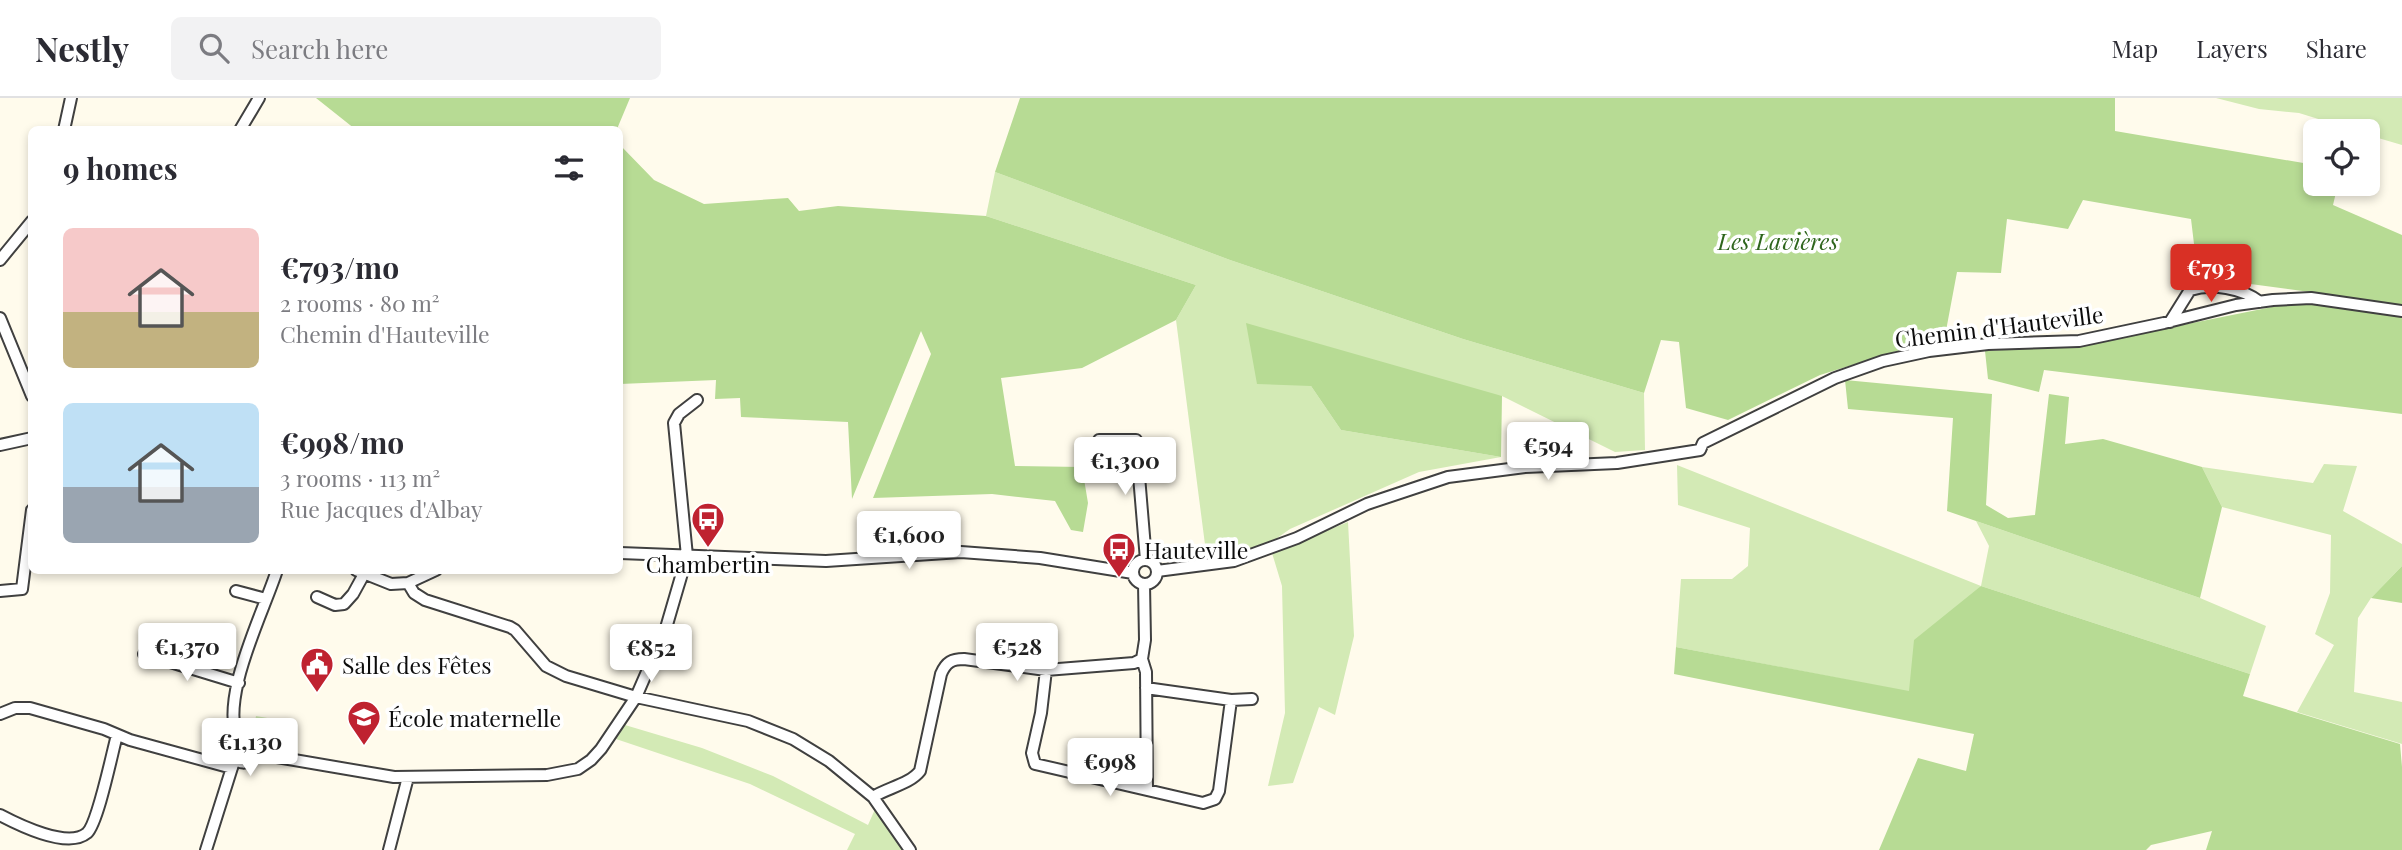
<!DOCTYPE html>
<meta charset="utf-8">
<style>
body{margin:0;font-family:"Playfair Display",serif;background:#f2f2f3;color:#2b2b33;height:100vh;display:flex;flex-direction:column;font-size:26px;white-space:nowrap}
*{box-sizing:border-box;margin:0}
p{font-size:23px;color:#7c7c81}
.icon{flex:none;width:38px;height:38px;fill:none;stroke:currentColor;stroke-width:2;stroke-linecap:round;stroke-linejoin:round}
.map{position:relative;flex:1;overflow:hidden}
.side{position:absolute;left:28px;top:28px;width:595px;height:448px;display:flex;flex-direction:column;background:#fff;border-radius:10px;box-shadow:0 4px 10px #0003}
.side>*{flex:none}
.controls{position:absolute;left:2303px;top:21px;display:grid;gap:14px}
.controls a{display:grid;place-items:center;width:77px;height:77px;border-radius:10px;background:#fff;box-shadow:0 4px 10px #0003;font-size:35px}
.price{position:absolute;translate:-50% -60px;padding:0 16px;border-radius:7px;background:#fff;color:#222;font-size:23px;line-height:46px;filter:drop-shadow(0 2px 4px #0008)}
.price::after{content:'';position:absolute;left:50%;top:42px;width:21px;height:16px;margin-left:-10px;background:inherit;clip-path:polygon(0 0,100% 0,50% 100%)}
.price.selected{background:#d93025;color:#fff}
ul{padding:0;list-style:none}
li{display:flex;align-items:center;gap:21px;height:175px;padding:0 35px}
li span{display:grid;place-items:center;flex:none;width:196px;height:140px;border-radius:10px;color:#555}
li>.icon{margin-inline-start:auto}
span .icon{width:84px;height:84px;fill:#fffc;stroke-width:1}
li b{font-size:30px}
h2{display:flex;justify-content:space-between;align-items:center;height:84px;padding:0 35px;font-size:30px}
header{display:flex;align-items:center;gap:42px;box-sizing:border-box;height:98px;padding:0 35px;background:#fff;border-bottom:2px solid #e1e1e2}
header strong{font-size:33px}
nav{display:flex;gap:38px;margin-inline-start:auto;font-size:24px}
.search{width:490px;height:63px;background:#f2f2f3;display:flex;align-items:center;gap:18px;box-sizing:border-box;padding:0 24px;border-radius:10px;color:#7c7c81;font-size:26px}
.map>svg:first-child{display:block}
.green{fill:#d3eab5}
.forest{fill:#b7db94}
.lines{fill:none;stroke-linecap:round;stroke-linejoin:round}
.street-casing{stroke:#404040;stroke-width:14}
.street{stroke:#fff;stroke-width:10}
.labels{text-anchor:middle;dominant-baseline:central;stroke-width:7;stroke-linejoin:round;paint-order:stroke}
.park-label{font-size:23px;font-style:italic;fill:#2e651c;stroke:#fff}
.street-label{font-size:23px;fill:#0d0d0d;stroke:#fff}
.poi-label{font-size:23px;fill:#0d0d0d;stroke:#fff;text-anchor:start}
</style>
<header>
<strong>Nestly</strong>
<div class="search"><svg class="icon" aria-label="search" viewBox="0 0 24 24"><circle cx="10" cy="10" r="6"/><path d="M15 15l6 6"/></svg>Search here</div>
<nav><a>Map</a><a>Layers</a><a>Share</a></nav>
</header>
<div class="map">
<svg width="2402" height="752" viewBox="0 0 2402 752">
<rect width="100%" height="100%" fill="#fffbec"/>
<path class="green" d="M2216 0H2402V47L2368 37V33H2357L2299 15 2259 11Z
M995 74 1230 162 1463 241 1644 295 1645 352 1615 354 1502 298 1311 288 1341 332 1501 359 1419 374 1290 431 1270 445 1207 462 1176 222 1196 187 986 118Z
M2324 366 2357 368 2343 413 2402 446V468L2371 500 2358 520 2354 594 2402 604V646L2297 614 2334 547 2315 536 2330 495 2331 437 2222 409 2202 369 2313 385Z
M1677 367 1981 488 1989 448 1976 423 2200 500 2266 528 2250 576 1981 488 1910 594 1676 549 1681 481H1732L1748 468 1750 430 1678 407Z
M1348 424 1354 538 1335 617 1319 609 1293 685 1268 688 1285 615 1282 488 1272 455Z
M256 618 279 622V629L295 631 290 650 279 647 276 652 259 645 252 640Z
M625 627 702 650 773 678 868 727 876 709 904 752H847L855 736 750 686 616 641Z"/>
<path class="forest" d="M316 0H630L617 31H355Z
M1020 0H2115V33L2315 67V86H2338L2333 107 2402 137V316L2044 272 2039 294 1988 281 1985 253 2078 248 2332 197 2198 179 2191 121 2083 102 2068 131 2007 121 2001 175 1957 174 1945 238 1820 277 1728 322 1686 310 1679 244 1661 242 1644 295 1463 241 1230 162 995 74Z
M620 47 654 82 704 106 788 100 799 113 838 108 986 118 1196 187 1176 222 1082 270 1001 280 1015 368 1082 369 1088 405 1083 434 1071 432 1055 403 992 396 873 400 931 256 921 233 852 401 848 324 741 319 740 300 715 301 716 282 620 286Z
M1246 225 1502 298 1501 359 1341 332 1311 288 1257 286Z
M1845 282 1992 296 1986 407 2008 420 2035 417 2049 296 2069 299 2065 346 2103 341 2202 369 2222 409 2200 500 1947 413 1953 320 1848 311Z
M2402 468V505L2371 500Z
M1981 488 2250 576 2243 598 2400 646 2402 669V752H2206L2212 733 2151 747 2146 752H1879L1918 660 1966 673 1974 636 1674 576 1676 549 1909 593 1914 542Z"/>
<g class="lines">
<defs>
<path id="street" d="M64 32 71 0
M240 32 259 0
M0 162 32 123
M0 220 32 298
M2170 224 2190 192C2212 185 2242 190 2260 204
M1099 342H1136L1146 462
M0 347 32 340
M620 455 826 463 961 454 1040 460 1133 475
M1133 474a12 12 0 1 1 24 0a12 12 0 1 1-24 0Z
M356 472 391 486 408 485 414 495 425 502 510 529 515 532 546 568 566 578 636 599 748 623 793 641 829 663 873 699 910 752
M1157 473 1234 463 1297 440 1367 406 1448 379 1525 369 1617 365 1700 352 1703 345 1835 280 1883 263 1929 253 1988 246 2079 243 2164 225 2236 207 2273 202 2311 200 2402 213
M408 485 436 472
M0 493 22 491 32 412
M236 493 266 501
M317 499 335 507 344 506 353 496 364 476
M144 556 239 585
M1046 572 1041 615 1032 655 1035 666 1147 692 1146 574 1142 561
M1146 590 1231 602 1219 693 1215 701 1203 705 1147 692
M1231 602 1252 601
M0 616 15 610H30L104 631 130 642 232 670
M240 646 249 647 253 655 394 679 547 677 578 671 591 662 601 651 636 599 666 530 687 458 674 325 679 316 697 302
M240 646C216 605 264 514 277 472
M235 660C240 666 246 666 251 661L253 655
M873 699C887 690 910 686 920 673L941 576C946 564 952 561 964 561L1046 572 1134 565 1142 561 1145 542 1144 486
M0 717C19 727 68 751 87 735 98 725 112 655 117 637
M206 752 235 660 234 653 240 646
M389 752 408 679"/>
</defs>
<use href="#street" class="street-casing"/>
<use href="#street" class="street"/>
</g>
<defs>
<symbol id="bus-pin" viewBox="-11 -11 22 30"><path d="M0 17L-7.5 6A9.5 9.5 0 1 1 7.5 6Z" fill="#bf2230" stroke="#fff"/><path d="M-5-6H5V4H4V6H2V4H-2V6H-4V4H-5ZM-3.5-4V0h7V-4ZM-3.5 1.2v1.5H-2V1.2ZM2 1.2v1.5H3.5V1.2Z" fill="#fff"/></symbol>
<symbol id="civic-pin" viewBox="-11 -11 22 30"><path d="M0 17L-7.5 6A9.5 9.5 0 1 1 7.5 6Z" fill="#bf2230" stroke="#fff"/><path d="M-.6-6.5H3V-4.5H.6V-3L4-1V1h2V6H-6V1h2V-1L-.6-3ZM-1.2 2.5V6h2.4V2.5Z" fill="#fff"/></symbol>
<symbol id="school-pin" viewBox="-11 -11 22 30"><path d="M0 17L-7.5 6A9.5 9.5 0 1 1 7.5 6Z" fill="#bf2230" stroke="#fff"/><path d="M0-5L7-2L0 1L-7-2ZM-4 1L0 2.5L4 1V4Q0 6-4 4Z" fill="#fff"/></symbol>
</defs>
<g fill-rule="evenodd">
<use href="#bus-pin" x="689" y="402" width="38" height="52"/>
<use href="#bus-pin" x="1100" y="432" width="38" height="52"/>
<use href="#civic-pin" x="298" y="547" width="38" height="52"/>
<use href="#school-pin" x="345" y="600" width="38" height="52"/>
</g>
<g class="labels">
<g class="park-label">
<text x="1778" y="142">Les Lavières</text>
</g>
<g class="street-label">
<text transform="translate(1999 228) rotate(-7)">Chemin d'Hauteville</text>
</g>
<g class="poi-label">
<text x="1144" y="451">Hauteville</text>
<text x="708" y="465" text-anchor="middle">Chambertin</text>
<text x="342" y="566">Salle des Fêtes</text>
<text x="388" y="619">École maternelle</text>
</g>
</g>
</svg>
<div class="controls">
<a><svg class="icon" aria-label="locate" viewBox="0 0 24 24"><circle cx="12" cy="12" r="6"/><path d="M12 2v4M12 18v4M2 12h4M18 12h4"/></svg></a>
</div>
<b class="price selected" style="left:2211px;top:206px">€793</b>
<b class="price" style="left:1548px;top:384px">€594</b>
<b class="price" style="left:1125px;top:399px">€1,300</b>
<b class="price" style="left:909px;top:473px">€1,600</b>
<b class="price" style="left:187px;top:585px">€1,370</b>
<b class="price" style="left:1017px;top:585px">€528</b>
<b class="price" style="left:651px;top:586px">€852</b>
<b class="price" style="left:250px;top:680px">€1,130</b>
<b class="price" style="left:1110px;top:700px">€998</b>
<section class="side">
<h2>9 homes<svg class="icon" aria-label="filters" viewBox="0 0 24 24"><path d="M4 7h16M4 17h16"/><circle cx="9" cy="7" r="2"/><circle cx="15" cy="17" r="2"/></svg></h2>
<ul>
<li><span style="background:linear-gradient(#f6c9c9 60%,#c2b280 0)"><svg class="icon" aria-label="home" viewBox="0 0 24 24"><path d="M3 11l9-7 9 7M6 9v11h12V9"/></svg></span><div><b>€793/mo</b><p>2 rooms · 80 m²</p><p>Chemin d'Hauteville</p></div></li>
<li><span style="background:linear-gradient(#bfe0f5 60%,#9aa5b1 0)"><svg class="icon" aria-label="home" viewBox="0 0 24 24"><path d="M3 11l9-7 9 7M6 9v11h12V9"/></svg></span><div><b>€998/mo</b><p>3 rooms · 113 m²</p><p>Rue Jacques d'Albay</p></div></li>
</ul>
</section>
</div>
